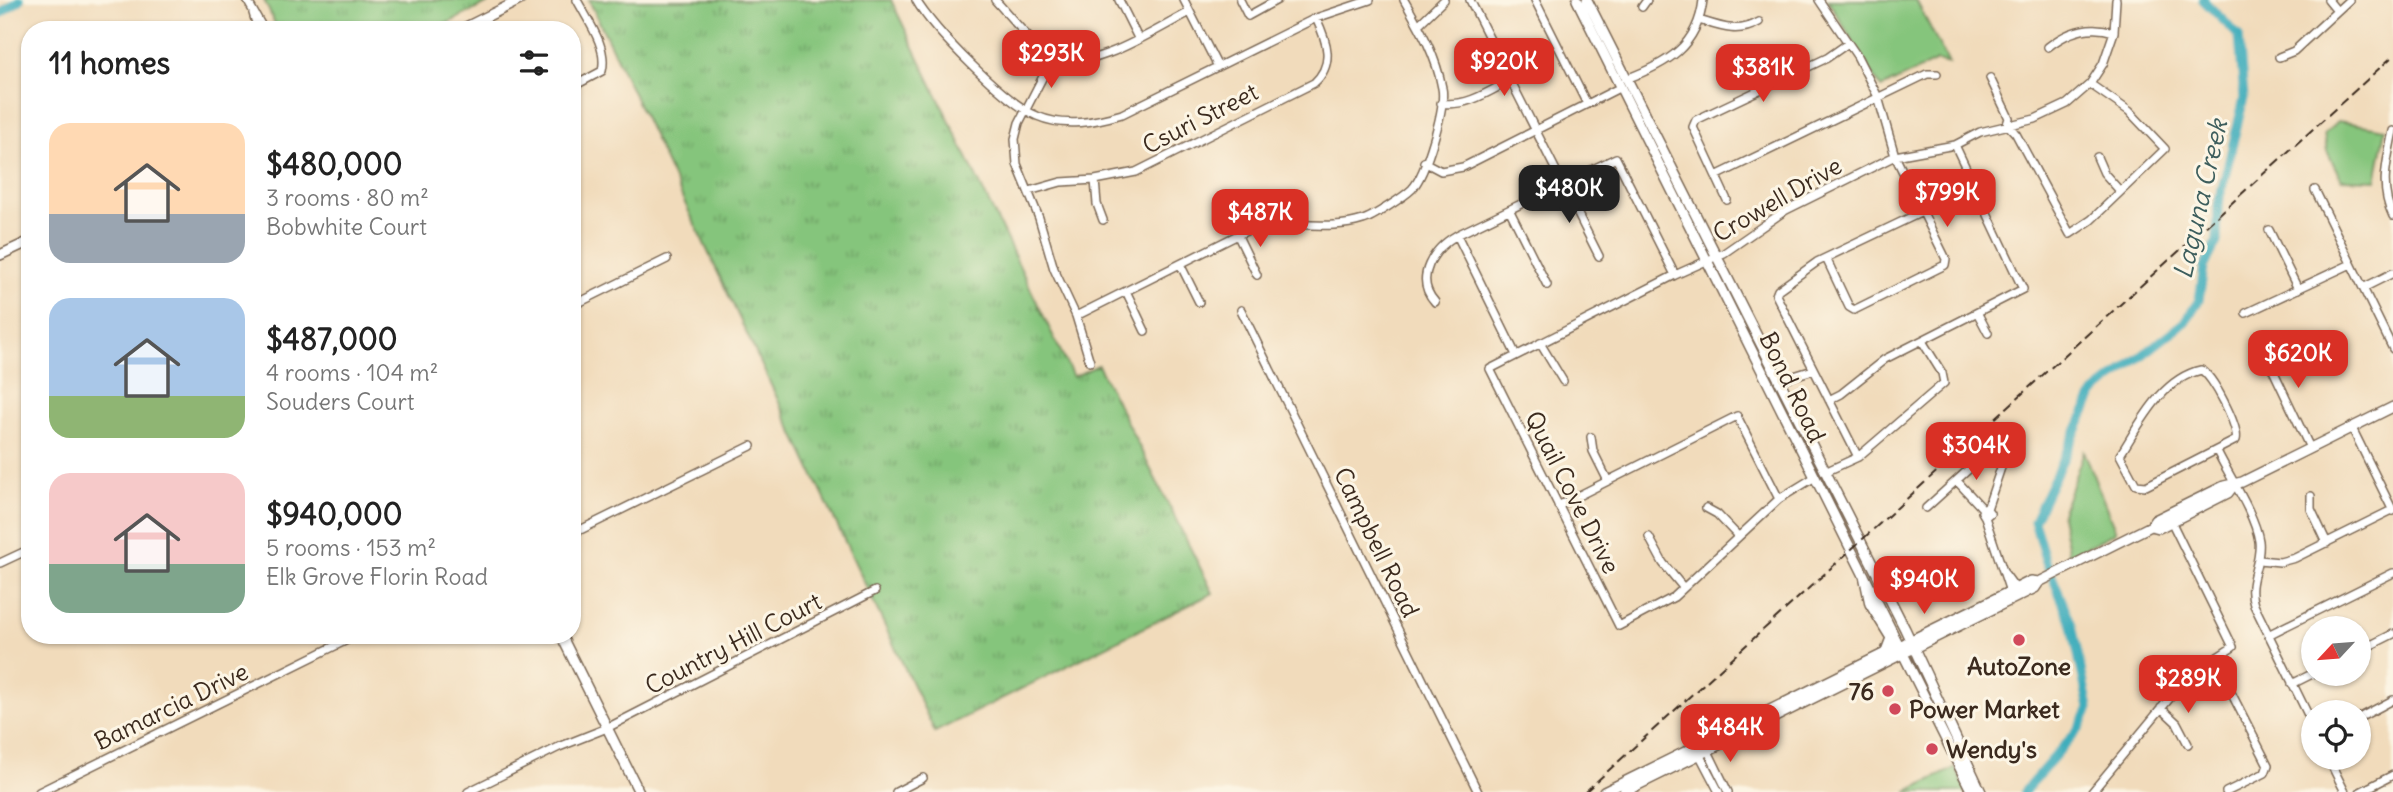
<!DOCTYPE html>
<meta charset="utf-8">
<style>
body{margin:0;font-family:Delius,sans-serif;background:#f6f6f6;color:#222;height:100vh;display:flex;flex-direction:column;font-size:26px;white-space:nowrap}
*{box-sizing:border-box;margin:0}
p{font-size:23px;color:#767676}
.icon{flex:none;width:38px;height:38px;fill:none;stroke:currentColor;stroke-width:2;stroke-linecap:round;stroke-linejoin:round}
.map{position:relative;flex:1;overflow:hidden}
.side{position:absolute;left:21px;top:21px;width:560px;height:623px;display:flex;flex-direction:column;background:#fff;border-radius:28px;box-shadow:0 2px 5px #0004}
.side>*{flex:none}
.needle{width:46px;rotate:244deg}
.buttons{position:absolute;left:2301px;top:616px;display:grid;gap:14px}
.buttons a{display:grid;place-items:center;width:70px;height:70px;border-radius:50%;background:#fff;box-shadow:0 2px 5px #0004;font-size:35px}
.price{position:absolute;translate:-50% -60px;padding:0 16px;border-radius:14px;background:#d93025;color:#fff;font-size:23px;line-height:46px;filter:drop-shadow(0 2px 4px #0008)}
.price::after{content:'';position:absolute;left:50%;top:42px;width:21px;height:16px;margin-left:-10px;background:inherit;clip-path:polygon(0 0,100% 0,50% 100%)}
.price.active{background:#222;color:#fff}
ul{padding:0;list-style:none}
li{display:flex;align-items:center;gap:21px;height:175px;padding:0 28px}
li span{display:grid;place-items:center;flex:none;width:196px;height:140px;border-radius:21px;color:#555}
li>.icon{margin-inline-start:auto}
span .icon{width:84px;height:84px;fill:#fffc;stroke-width:1}
li b{font-size:30px}
h2{display:flex;justify-content:space-between;align-items:center;height:84px;padding:0 28px;font-size:30px}
.map>svg:first-child{display:block}
.grass{fill:url(#grass-tufts);stroke:#60784d;stroke-width:2}
.park{fill:#85c57c;stroke:#60784d;stroke-width:2}
.lines{fill:none;stroke-linecap:round;stroke-linejoin:round}
.river{stroke:#3fadbc;stroke-width:9}
.minor-casing{stroke:#7b6855;stroke-width:10}
.major-casing{stroke:#7b6855;stroke-width:12}
.minor{stroke:#fff;stroke-width:7}
.major{stroke:#fff;stroke-width:9}
.rail{stroke:#3b2a1e;stroke-width:2;stroke-dasharray:10 5;stroke-linecap:butt}
.poi-dot{fill:#d1495b;stroke:#fcf5e5;stroke-width:2.5}
.labels{text-anchor:middle;dominant-baseline:central;stroke-width:6;stroke-linejoin:round;paint-order:stroke}
.street-label{font-size:24px;fill:#3b2a1e;stroke:#fcf5e5}
.poi-label{font-size:24px;font-weight:bold;fill:#3b2a1e;stroke:#fcf5e5;text-anchor:start}
.water-label{font-size:26px;font-style:italic;fill:#3d5e5d;stroke:#fcf5e5}
</style>
<div class="map">
<svg width="2393" height="792" viewBox="0 0 2393 792">
<defs>
<pattern id="grass-tufts" width="24" height="20" patternUnits="userSpaceOnUse" patternTransform="scale(1.75)"><rect width="24" height="20" fill="#85c57c"/><path d="M3 7l-1-3M5 7V3M7 7l1-3M15 17l-1-3M17 17v-4M19 17l1-3" fill="none" stroke="#6ea065"/></pattern>
</defs>
<rect width="100%" height="100%" fill="#fcf5e5"/>
<filter id="ink" filterUnits="userSpaceOnUse"><feTurbulence type="fractalNoise" baseFrequency=".0143" numOctaves="2"/><feDisplacementMap in="SourceGraphic" scale="14" xChannelSelector="R" yChannelSelector="G"/><feConvolveMatrix kernelMatrix="1 2 1 2 8 2 1 2 1" color-interpolation-filters="sRGB"/></filter>
<filter id="wash" filterUnits="userSpaceOnUse"><feTurbulence type="fractalNoise" baseFrequency=".00686" numOctaves="4" result="noise"/><feDisplacementMap in="SourceGraphic" scale="28" xChannelSelector="R" yChannelSelector="G"/><feGaussianBlur stdDeviation="1.57" result="paint"/><feColorMatrix in="noise" values="0 0 0 0 0 0 0 0 0 0 0 0 0 0 0 0 0 1.4 0 .05"/><feComposite in="paint" operator="in"/></filter>
<g filter="url(#wash)">
<rect width="100%" height="100%" fill="#f1dbbb"/>
<path class="grass" d="M264 0H494L434 30H278Z
M589 0H891L1073 377 1098 365 1213 593 935 732Z"/>
<path class="park" d="M1828 0H1916L1949 64 1937 61 1881 88Z
M2338 121 2386 129 2376 180 2341 179 2327 151 2324 134Z
M2084 451 2116 532 2069 556 2061 516Z
M1955 768 1967 792H1906Z"/>
<g class="lines">
<path class="river" d="M0 14 20 0
M2024 792 2080 727 2089 708 2072 625 2045 559 2034 521 2094 393 2185 322 2199 300 2204 267 2217 242 2218 205 2244 98 2239 36 2203 0"/>
</g>
</g>
<g filter="url(#ink)">
<g class="lines">
<defs>
<path id="minor" d="M247 0 264 30
M916 0C932 29 1007 104 1037 116 1065 128 1095 122 1122 114L1316 18 1370 0
M995 0C1010 16 1035 48 1054 58 1088 75 1158 28 1190 12
M1119 0 1138 38
M1184 0 1218 67
M1240 0 1248 16 1277 0
M1470 0 1599 256
M1535 0 1587 104
M1819 0 1857 56 1878 97 1895 156 1946 259 1945 265 1854 310 1849 307 1826 258
M2328 0 2337 11
M1642 7 1647 0
M253 13 258 30
M1699 20C1721 27 1738 34 1759 22
M1418 25 1444 0
M2048 47C2068 31 2090 24 2114 32
M1053 57 1019 123 1015 139 1017 164 1039 218 1054 269 1076 316 1090 362
M2279 57 2294 51 2349 0
M1990 78 2009 118 2007 124 2016 134 2070 234 2091 220 2165 149 2129 111 2090 84
M1626 79C1666 64 1698 47 1703 0
M572 87 602 71C608 47 588 21 577 0
M1441 103C1467 107 1488 92 1511 80
M2393 131C2387 161 2379 187 2393 216
M2097 157 2104 173 2120 191
M1424 162 1441 171 1463 167 1621 87
M1718 175 1927 74H1937
M1095 180 1097 204 1103 220
M2315 190 2393 349
M1029 191 1061 182 1095 180 1136 172 1314 83C1335 64 1327 41 1316 18
M1727 200 1693 127 1696 120 1827 58 1847 44
M1510 211 1547 285
M2269 230 2298 289
M1457 235 1516 355
M1238 236 1257 275
M1180 264 1199 302
M2363 288 2393 273
M1126 291 1145 331
M1435 302C1413 278 1434 248 1457 235L1616 158 1675 275
M572 306 667 259
M1241 310 1478 792
M2246 313 2351 264
M1978 314 1988 333
M1076 316 1252 228C1290 218 1325 232 1363 220 1373 217 1405 196 1412 189 1426 174 1446 107 1442 88 1436 55 1420 28 1404 0
M1540 343 1563 381
M2201 370C2212 374 2240 428 2236 440L2146 486 2136 485 2120 455C2140 424 2161 379 2201 370Z
M1778 381 1813 370
M1829 400 1841 394 1885 359 2023 289 1955 145
M2352 428 2393 511
M1591 437 1593 451 1607 479
M2310 448 2272 368 2324 345
M2217 451C2229 476 2255 514 2259 541 2262 564 2246 581 2254 605L2314 727
M1858 457 1776 295 1778 290 1817 262 1922 212
M1825 472 1858 457 1944 383 1942 373 1922 341
M1815 477 1779 499 1674 597 1619 626 1490 369 1675 275 1724 253 1786 210 1895 156 1955 145 1980 132 2035 119 2067 104 2090 84 2103 64 2114 32 2116 0
M1957 481 1983 509
M2311 496V509L2327 543
M1558 506 1737 416 1779 499
M1706 508 1717 514 1737 535
M1926 508 2001 440 2012 435
M1987 509 1990 513 1985 517 1982 512 1987 509 2012 435
M1985 517 2010 592
M572 534 751 446
M1649 537 1663 563 1682 586
M2259 560 2280 562 2295 558 2392 510
M0 563 30 549
M2005 574 2016 589
M2268 635 2393 573
M2359 651 2393 634
M2214 659 2268 765 2265 773 2226 792
M2292 684 2314 673
M2161 708 2177 723 2188 744
M2359 718 2393 700
M1707 749 1728 792
M1698 752 1719 792
M2328 758 2345 792
M39 792 357 635
M468 792 559 747 607 728 875 591
M896 792 923 778
M2092 792 2188 676 2233 647 2171 521
M2360 792 2393 775"/>
<path id="major" d="M1577 0 1972 792
M1587 0 1905 629 1981 792
M460 30 520 0
M0 255 30 241
M2151 526 2159 528 2228 493 2234 485
M1864 575 1870 604 1891 638 1886 651
M561 635 639 792
M1604 792 2031 581 2039 582
M1624 792 2035 588 2039 582 2151 526 2155 520 2224 486 2242 482 2393 407"/>
</defs>
<use href="#minor" class="minor-casing"/>
<use href="#major" class="major-casing"/>
<use href="#minor" class="minor"/>
<use href="#major" class="major"/>
<path class="rail" d="M1585 792 2393 56"/>
</g>
</g>
<g class="poi-dot">
<circle cx="2019" cy="640" r="7"/>
<circle cx="1888" cy="691" r="7"/>
<circle cx="1895" cy="709" r="7"/>
<circle cx="1932" cy="749" r="7"/>
</g>
<g class="labels">
<g class="street-label">
<text transform="translate(1200 118) rotate(-27)">Csuri Street</text>
<text transform="translate(1777 199) rotate(-30)">Crowell Drive</text>
<text transform="translate(1793 387) rotate(64)">Bond Road</text>
<text transform="translate(1573 492) rotate(63)">Quail Cove Drive</text>
<text transform="translate(1377 542) rotate(64)">Campbell Road</text>
<text transform="translate(733 643) rotate(-27)">Country Hill Court</text>
<text transform="translate(171 706) rotate(-26)">Bamarcia Drive</text>
</g>
<g class="poi-label">
<text x="2019" y="666" text-anchor="middle">AutoZone</text>
<text x="1874" y="691" text-anchor="end">76</text>
<text x="1909" y="709">Power Market</text>
<text x="1946" y="749">Wendy's</text>
</g>
<g class="water-label">
<text transform="translate(2200 199) rotate(-77)">Laguna Creek</text>
</g>
</g>
</svg>
<div class="buttons">
<a><svg class="needle" viewBox="-14 -14 28 28"><path d="M0-13l5 13h-10z" fill="#e53935"/><path d="M0 13l5-13h-10z" fill="#767676"/></svg></a>
<a><svg class="icon" aria-label="locate" viewBox="0 0 24 24"><circle cx="12" cy="12" r="6"/><path d="M12 2v4M12 18v4M2 12h4M18 12h4"/></svg></a>
</div>
<b class="price" style="left:1051px;top:90px">$293K</b>
<b class="price" style="left:1504px;top:98px">$920K</b>
<b class="price" style="left:1763px;top:104px">$381K</b>
<b class="price active" style="left:1569px;top:225px">$480K</b>
<b class="price" style="left:1947px;top:229px">$799K</b>
<b class="price" style="left:1260px;top:249px">$487K</b>
<b class="price" style="left:2298px;top:390px">$620K</b>
<b class="price" style="left:1976px;top:482px">$304K</b>
<b class="price" style="left:1924px;top:616px">$940K</b>
<b class="price" style="left:2188px;top:715px">$289K</b>
<b class="price" style="left:1730px;top:764px">$484K</b>
<section class="side">
<h2>11 homes<svg class="icon" aria-label="filters" viewBox="0 0 24 24"><path d="M4 7h16M4 17h16"/><circle cx="9" cy="7" r="2"/><circle cx="15" cy="17" r="2"/></svg></h2>
<ul>
<li><span style="background:linear-gradient(#ffd9b3 65%,#9aa5b1 0)"><svg class="icon" aria-label="home" viewBox="0 0 24 24"><path d="M3 11l9-7 9 7M6 9v11h12V9"/></svg></span><div><b>$480,000</b><p>3 rooms · 80 m²</p><p>Bobwhite Court</p></div></li>
<li><span style="background:linear-gradient(#a9c7e8 70%,#8fb573 0)"><svg class="icon" aria-label="home" viewBox="0 0 24 24"><path d="M3 11l9-7 9 7M6 9v11h12V9"/></svg></span><div><b>$487,000</b><p>4 rooms · 104 m²</p><p>Souders Court</p></div></li>
<li><span style="background:linear-gradient(#f6c9c9 65%,#7fa58c 0)"><svg class="icon" aria-label="home" viewBox="0 0 24 24"><path d="M3 11l9-7 9 7M6 9v11h12V9"/></svg></span><div><b>$940,000</b><p>5 rooms · 153 m²</p><p>Elk Grove Florin Road</p></div></li>
</ul>
</section>
</div>
